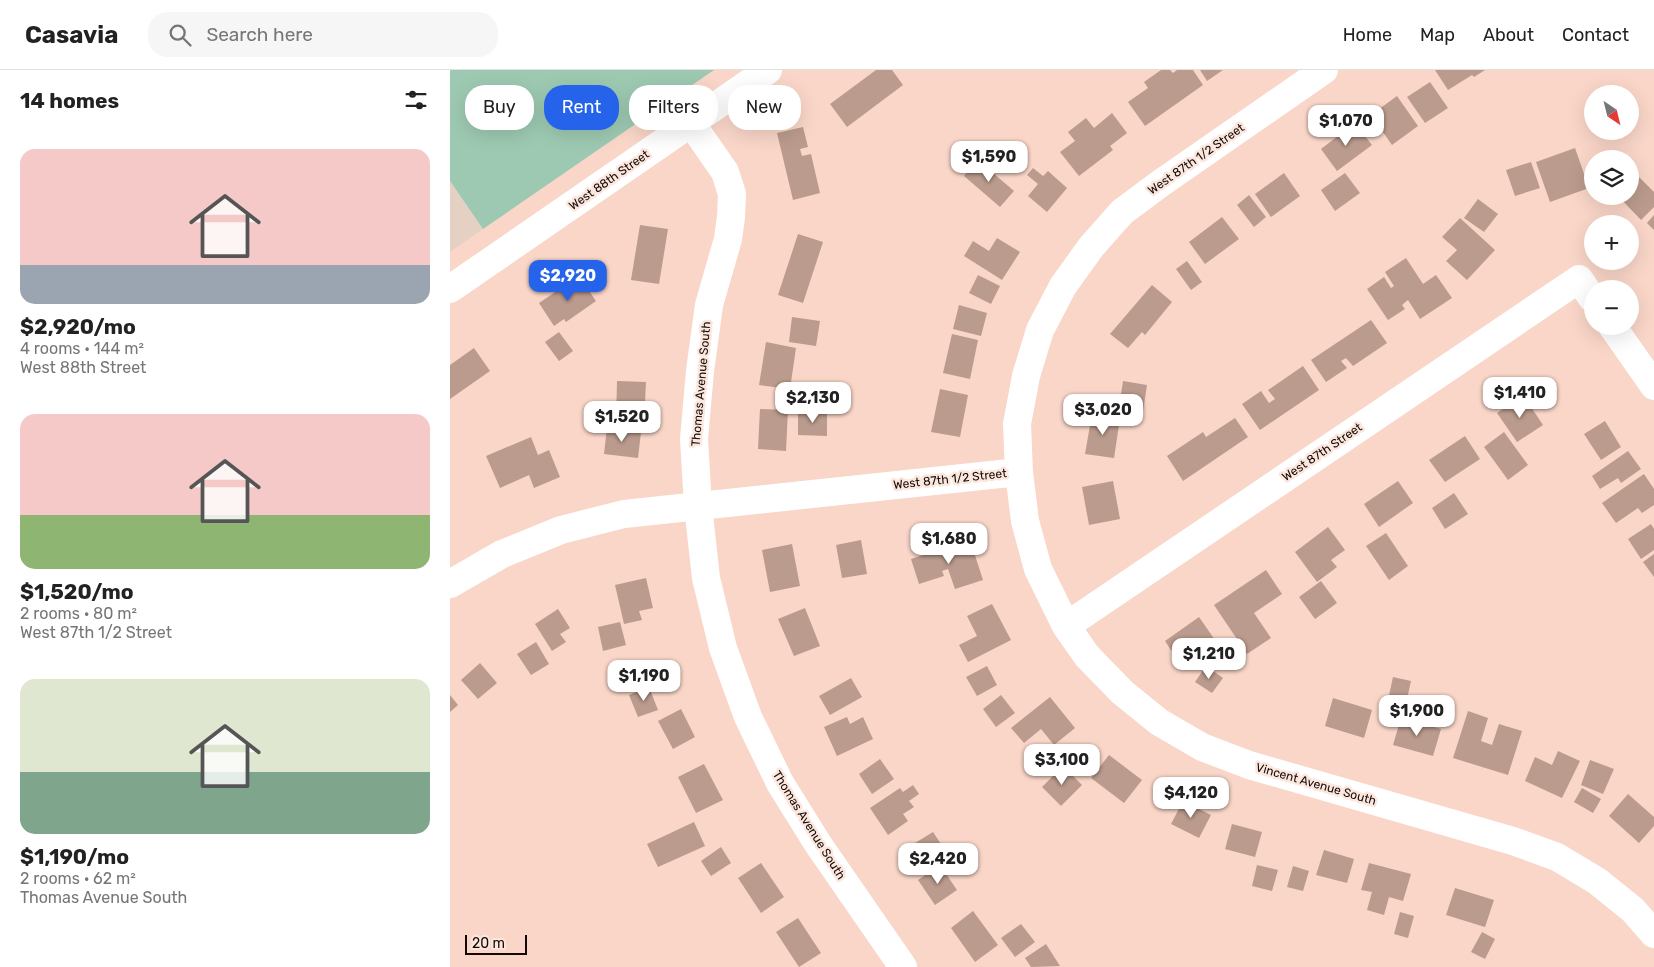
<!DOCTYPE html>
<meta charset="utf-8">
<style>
body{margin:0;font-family:Rubik,sans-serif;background:#f6f6f6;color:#222;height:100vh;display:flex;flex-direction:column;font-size:19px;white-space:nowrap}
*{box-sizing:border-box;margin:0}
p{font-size:16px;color:#767676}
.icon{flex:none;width:28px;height:28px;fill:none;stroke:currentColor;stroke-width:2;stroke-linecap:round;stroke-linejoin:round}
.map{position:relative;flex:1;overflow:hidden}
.sheet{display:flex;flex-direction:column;background:#fff;width:450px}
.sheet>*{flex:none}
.banner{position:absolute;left:15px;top:15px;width:475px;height:45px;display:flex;gap:10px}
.needle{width:32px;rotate:145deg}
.tools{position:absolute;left:1134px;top:15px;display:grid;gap:10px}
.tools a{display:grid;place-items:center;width:55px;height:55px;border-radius:50%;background:#fff;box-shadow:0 5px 20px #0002;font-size:25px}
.scale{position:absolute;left:15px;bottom:12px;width:62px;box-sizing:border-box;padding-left:5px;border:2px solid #140905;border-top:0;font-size:14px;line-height:18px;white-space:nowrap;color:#140905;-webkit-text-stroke:4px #fce7de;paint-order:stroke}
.price{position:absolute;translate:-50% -42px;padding:0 11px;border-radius:10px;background:#fff;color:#222;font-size:16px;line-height:32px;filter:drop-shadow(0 1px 2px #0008)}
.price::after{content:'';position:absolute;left:50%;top:30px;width:15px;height:11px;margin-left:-8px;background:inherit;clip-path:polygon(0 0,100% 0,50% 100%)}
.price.current{background:#2563eb;color:#fff}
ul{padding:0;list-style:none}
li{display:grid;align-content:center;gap:10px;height:265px;padding:0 20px}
li span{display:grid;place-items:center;height:155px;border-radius:15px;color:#555}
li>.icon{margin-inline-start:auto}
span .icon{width:90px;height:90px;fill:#fffc;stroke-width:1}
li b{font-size:21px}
h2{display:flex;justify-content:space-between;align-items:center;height:60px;padding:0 20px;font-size:21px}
.chip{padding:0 18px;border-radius:20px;background:#fff;box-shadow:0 5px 20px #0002;font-size:18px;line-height:45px}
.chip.current{background:#2563eb;color:#fff}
header{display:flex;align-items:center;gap:30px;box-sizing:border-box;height:70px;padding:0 25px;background:#fff;border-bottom:1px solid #e0e0e0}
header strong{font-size:24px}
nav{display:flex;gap:28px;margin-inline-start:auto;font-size:18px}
.search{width:350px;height:45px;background:#f6f6f6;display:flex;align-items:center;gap:12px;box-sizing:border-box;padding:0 18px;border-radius:20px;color:#767676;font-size:19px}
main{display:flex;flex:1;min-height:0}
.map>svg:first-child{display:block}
.education{fill:#e5d1c3}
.green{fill:#9dc9b2}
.building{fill:#bb9b8d}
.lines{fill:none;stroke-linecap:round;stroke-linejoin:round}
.minor{stroke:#fff;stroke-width:28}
.labels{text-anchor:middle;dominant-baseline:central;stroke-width:5;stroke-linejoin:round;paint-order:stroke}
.street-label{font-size:12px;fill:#140905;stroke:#fce7de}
</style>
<header>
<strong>Casavia</strong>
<div class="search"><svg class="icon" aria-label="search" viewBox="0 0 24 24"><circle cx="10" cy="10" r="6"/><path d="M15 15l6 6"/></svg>Search here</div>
<nav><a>Home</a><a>Map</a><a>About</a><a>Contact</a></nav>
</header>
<main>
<section class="sheet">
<h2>14 homes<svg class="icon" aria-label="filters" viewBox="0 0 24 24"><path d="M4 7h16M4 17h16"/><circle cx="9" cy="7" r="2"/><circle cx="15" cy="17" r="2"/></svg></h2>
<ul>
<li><span style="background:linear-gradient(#f6c9c9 75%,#9aa5b1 0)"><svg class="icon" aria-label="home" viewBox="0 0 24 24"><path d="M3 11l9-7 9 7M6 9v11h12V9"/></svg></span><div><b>$2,920/mo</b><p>4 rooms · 144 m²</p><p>West 88th Street</p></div></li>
<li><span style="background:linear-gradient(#f6c9c9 65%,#8fb573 0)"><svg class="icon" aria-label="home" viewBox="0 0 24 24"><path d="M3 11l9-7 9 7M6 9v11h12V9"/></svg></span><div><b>$1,520/mo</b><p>2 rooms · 80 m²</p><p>West 87th 1/2 Street</p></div></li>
<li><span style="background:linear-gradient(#dfe7d0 60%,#7fa58c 0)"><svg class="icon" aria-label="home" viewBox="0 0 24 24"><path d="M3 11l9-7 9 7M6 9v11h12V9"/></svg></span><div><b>$1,190/mo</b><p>2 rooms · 62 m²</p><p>Thomas Avenue South</p></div></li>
</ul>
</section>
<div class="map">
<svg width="1204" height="897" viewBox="0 0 1204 897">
<rect width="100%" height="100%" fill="#f9d6c8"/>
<path class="education" d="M0 111 33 159 0 182Z"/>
<path class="green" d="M0 0H264L33 159 0 111Z"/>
<path class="building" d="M426 0H442L453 15 397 57 380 34Z
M711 0H720L723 3 727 0H743L753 15 695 56 678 32 698 18 694 12Z
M750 0H773L757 11Z
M985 0H1035L1024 7 1022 5 998 20Z
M980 12 998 38 975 53 957 27Z
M947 26 968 56 942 75 921 45Z
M662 43 677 63 660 76 663 80 629 106 610 82 625 71 618 62 636 48 644 58Z
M905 53 922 75 887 101 871 79Z
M353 57 358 77 350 79 352 86 361 84 370 123 343 130 327 63Z
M1125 78 1139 118 1100 132 1086 92Z
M528 90 564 121 550 137 514 106Z
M1081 92 1090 118 1065 126 1056 100Z
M583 98 593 106 598 101 617 118 597 142 578 126 588 114 577 105Z
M1182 100 1204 122V137L1191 150 1168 126H1180V102Z
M834 103 850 126 821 147 805 124Z
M895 103 910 123 885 141 871 120Z
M799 125 816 147 804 157 787 135Z
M1028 129 1048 144 1034 162 1014 148Z
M1204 145V160L1197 153Z
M772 147 789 169 755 194 739 172Z
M1010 148 1045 180 1017 210 996 191 1007 180 992 167Z
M190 155 218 159 209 214 181 210Z
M348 164 373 172 353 233 328 225Z
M547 168 570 182 552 210 514 186 523 171 539 181Z
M956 188 973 214 986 205 1002 228 970 249 958 230 952 235 955 239 938 250 917 219 934 207 941 218 944 216 935 202Z
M737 191 752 212 741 220 726 199Z
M528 205 550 216 541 234 519 223Z
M129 206 146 231 116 252 114 249 104 256 89 233Z
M702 215 722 232 695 265 692 262 678 278 660 264Z
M509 235 537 243 531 266 503 259Z
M342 247 370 251 366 276 339 272Z
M921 250 937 273 903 296 896 288 891 291 897 298 876 312 861 290Z
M109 262 123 281 109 291 95 272Z
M502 264 528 270 520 309 493 303Z
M316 272 346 278 340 319 309 315Z
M24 278 40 301 0 329V295Z
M853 296 869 320 810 360 792 334 811 321 819 333 825 329 818 320Z
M167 311 196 312 194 353 166 352Z
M673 311 697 315 692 348 668 344Z
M490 319 518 325 510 367 481 362Z
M1073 325 1093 355 1067 372 1047 343Z
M310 339 338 340 336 381 308 379Z
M348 342H377V366L348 365Z
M642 344 670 348 664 388 635 384Z
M785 348 798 367 733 411 717 386 753 362 756 367Z
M1155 351 1171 377 1151 390 1134 364Z
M157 358 191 362 188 388 154 384Z
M1054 362 1078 395 1058 410 1034 377Z
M1015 366 1030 389 995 412 979 390Z
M81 367 88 385 99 380 110 407 84 418 79 405 50 418 36 386Z
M1178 381 1191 399 1171 413 1168 408 1150 419 1142 406Z
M1194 404 1204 419V435L1192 443 1188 438 1166 453 1152 433Z
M663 411 670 449 639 455 632 417Z
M948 411 963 433 929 457 914 434Z
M1004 423 1018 444 995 459 982 438Z
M1201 454 1204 459V480L1191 489 1178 469Z
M878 457 895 480 881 490 887 497 867 512 845 482Z
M936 463 958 496 939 510 916 476Z
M411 470 417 504 392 508 386 475Z
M520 470 533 510 505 519 498 499 492 501 494 506 469 514 461 489Z
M342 474 350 516 320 522 312 480Z
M1204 484V507L1193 492Z
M816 500 832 524 804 543 821 568 797 584 764 535Z
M196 508 203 538 189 541 192 550 174 554 165 515Z
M871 511 887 533 865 549 849 527Z
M542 534 561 570 518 592 509 575 527 566 517 546Z
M355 538 370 576 344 586 328 549Z
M108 539 120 558 110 564 116 572 102 581 85 554Z
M749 547 765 570 730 594 715 571Z
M170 552 176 575 153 581 148 557Z
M86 572 99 594 81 605 67 584Z
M30 593 47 613 28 629 11 610Z
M537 596 547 615 527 626 516 607Z
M756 596 773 608 762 623 745 612Z
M943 607 961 611 956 634 938 630Z
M401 608 412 627 380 645 369 626Z
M199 617 208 640 188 647 179 625Z
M0 625 8 635 0 642Z
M551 625 565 643 546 657 533 639Z
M600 627 625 658 604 675 591 659 574 673 561 658Z
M883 628 922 640 914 668 875 656Z
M231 639 245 667 223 679 208 651Z
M1018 641 1038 648 1031 671 1042 675 1049 654 1072 661 1058 705 1003 688Z
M397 647 400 654 413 647 423 669 387 686 374 657Z
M951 648 991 659 983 686 943 675Z
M1108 681 1130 691 1112 728 1075 711 1085 687 1102 695Z
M659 685 692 710 674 733 641 708Z
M430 689 444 709 422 724 409 704Z
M1140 690 1164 699 1153 724 1131 715Z
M254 694 273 730 246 743 228 707Z
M613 696 632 715 611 736 592 717Z
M463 715 469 724 459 731 464 737 453 744 458 751 438 765 420 738 450 718 453 722Z
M1132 718 1151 729 1143 743 1124 732Z
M1178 724 1204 747V756L1189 773 1159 746Z
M733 731 761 745 749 768 721 754Z
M244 752 255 776 208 797 197 774Z
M782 754 812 762 805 787 775 779Z
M483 762 495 780 476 791 465 773Z
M271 777 281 793 261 806 251 791Z
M874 780 904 789 897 813 866 805Z
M311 793 334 827 311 843 288 808Z
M919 793 961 804 953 831 939 827 934 845 917 840 922 822 911 820Z
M490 795 507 820 485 835 468 810Z
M807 795 828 800 822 821 802 816Z
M843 796 859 801 853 821 837 817Z
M1005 818 1044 830 1035 857 996 845Z
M523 841 548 875 525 892 501 858Z
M950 842 964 846 958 868 944 864Z
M348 848 371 883 349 897 326 862Z
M571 854 585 872 565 887 551 868Z
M1032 862 1045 869 1035 889 1021 882Z
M596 874 610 896 581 897 575 888Z"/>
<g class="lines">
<path class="minor" d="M874 0 711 113 672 142 641 177 613 216 590 260 576 306 567 354 569 402 575 451 588 499 616 556 637 586 672 622 709 652 752 677 799 695 1063 771 1107 787 1147 811 1183 840 1204 864
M241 53 275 102 282 124 281 147 278 169 259 235 250 301 244 369 248 436 256 508 273 578 298 647 330 713 368 774 453 897
M0 219 318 0
M1162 256 1204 316
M0 514 52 484 111 460 174 444 569 402
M616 556 1129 209 1142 228"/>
</g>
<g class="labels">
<g class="street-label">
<text transform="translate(746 89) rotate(-35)">West 87th 1/2 Street</text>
<text transform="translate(159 110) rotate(-35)">West 88th Street</text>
<text transform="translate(251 314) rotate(-85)">Thomas Avenue South</text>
<text transform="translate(872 382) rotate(-34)">West 87th Street</text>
<text transform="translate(500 409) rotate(-6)">West 87th 1/2 Street</text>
<text transform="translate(866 714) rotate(16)">Vincent Avenue South</text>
<text transform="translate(359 755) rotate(58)">Thomas Avenue South</text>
</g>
</g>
</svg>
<div class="tools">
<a><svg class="needle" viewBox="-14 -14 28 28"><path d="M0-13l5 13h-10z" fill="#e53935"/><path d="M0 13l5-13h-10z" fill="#767676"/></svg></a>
<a><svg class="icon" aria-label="layers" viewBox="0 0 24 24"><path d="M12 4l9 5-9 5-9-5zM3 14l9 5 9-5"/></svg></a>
<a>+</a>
<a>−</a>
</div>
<div class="scale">20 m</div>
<b class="price" style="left:896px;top:77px">$1,070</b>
<b class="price" style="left:539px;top:113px">$1,590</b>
<b class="price current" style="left:118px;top:232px">$2,920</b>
<b class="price" style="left:1070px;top:349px">$1,410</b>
<b class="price" style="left:363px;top:354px">$2,130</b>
<b class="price" style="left:653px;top:366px">$3,020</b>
<b class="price" style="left:172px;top:373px">$1,520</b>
<b class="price" style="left:499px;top:495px">$1,680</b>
<b class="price" style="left:759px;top:610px">$1,210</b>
<b class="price" style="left:194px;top:632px">$1,190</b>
<b class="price" style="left:967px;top:667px">$1,900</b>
<b class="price" style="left:612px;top:716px">$3,100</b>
<b class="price" style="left:741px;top:749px">$4,120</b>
<b class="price" style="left:488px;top:815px">$2,420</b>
<div class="banner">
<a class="chip">Buy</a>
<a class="chip current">Rent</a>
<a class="chip">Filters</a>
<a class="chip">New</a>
</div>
</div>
</main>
